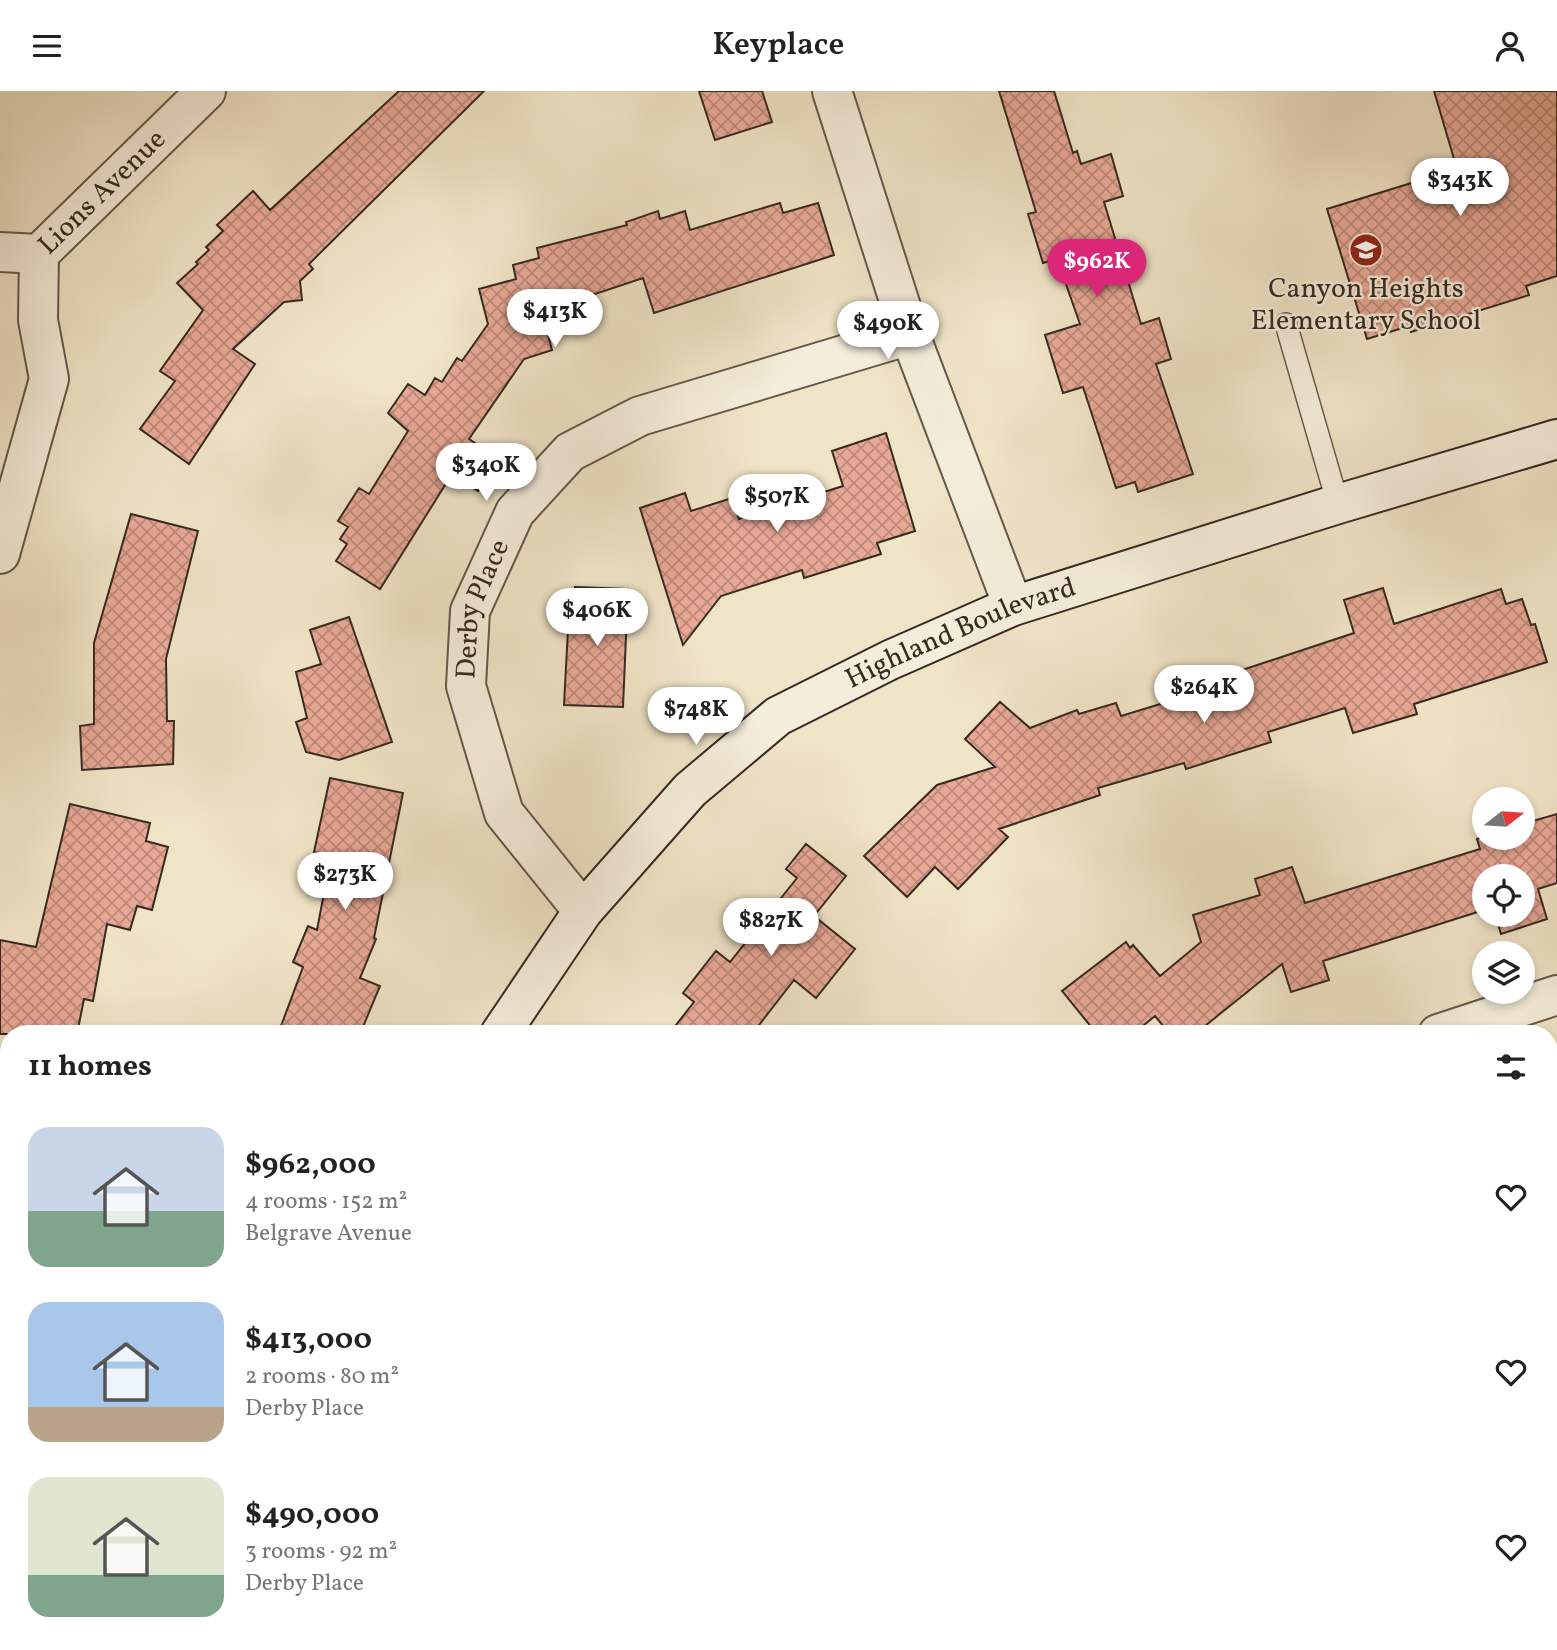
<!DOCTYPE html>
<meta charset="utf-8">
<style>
body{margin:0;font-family:Vollkorn,serif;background:#f2f2f2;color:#222;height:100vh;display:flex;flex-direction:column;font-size:26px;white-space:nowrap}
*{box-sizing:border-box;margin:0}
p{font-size:23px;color:#767676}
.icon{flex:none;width:38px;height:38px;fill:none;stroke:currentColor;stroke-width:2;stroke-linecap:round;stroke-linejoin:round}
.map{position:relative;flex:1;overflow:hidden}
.details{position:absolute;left:0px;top:934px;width:1558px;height:625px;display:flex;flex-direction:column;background:#fff;border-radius:28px 28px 0 0;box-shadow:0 4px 10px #0003}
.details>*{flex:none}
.needle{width:46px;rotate:73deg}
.tools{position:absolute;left:1472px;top:696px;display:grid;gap:14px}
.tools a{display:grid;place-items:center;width:63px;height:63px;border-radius:50%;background:#fff;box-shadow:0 4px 10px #0003;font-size:35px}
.price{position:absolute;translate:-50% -60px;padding:0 16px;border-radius:24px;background:#fff;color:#222;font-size:23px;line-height:46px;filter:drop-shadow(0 2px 4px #0008)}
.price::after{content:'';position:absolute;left:50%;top:42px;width:21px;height:16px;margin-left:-10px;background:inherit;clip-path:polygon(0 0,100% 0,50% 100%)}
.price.current{background:#db2777;color:#fff}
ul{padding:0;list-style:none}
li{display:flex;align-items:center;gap:21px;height:175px;padding:0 28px}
li span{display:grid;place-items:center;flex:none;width:196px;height:140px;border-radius:21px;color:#555}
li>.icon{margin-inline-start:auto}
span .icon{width:84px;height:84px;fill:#fffc;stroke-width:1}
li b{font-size:30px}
h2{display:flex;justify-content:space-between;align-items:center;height:84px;padding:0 28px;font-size:30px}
header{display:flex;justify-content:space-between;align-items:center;height:91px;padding:0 28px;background:#fff;font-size:32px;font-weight:600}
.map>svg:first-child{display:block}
.building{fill:url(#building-cross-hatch);stroke:#362a21;stroke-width:2}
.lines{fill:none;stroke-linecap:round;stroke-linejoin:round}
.lane-casing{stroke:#64584a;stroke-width:24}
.street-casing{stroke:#64584a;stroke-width:42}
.secondary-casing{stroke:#362a21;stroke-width:42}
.lane{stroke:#f5eddb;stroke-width:21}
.street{stroke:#f5eddb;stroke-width:38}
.secondary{stroke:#f5eddb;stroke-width:38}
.labels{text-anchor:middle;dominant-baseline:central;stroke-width:5;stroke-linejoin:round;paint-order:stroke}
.street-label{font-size:28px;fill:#362a21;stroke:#f5eddb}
.poi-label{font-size:28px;fill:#362a21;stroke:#f5eddb}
</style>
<header><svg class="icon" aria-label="menu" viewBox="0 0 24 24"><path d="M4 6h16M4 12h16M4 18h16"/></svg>Keyplace<svg class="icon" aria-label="person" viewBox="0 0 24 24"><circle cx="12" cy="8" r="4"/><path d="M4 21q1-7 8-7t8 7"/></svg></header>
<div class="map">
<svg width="1557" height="1559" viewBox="0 0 1557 1559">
<defs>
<pattern id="building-cross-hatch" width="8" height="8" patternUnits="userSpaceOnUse" patternTransform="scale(1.75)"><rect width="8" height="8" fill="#e8a896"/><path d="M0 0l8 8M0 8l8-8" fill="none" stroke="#bd897a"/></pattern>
</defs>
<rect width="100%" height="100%" fill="#f0e4c7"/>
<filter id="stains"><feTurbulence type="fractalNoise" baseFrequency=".00286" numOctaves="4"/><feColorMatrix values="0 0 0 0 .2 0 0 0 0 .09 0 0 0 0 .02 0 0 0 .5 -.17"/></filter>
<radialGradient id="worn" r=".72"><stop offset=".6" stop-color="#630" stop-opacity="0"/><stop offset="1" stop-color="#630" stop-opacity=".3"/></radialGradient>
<path class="building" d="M399 0H484L309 173 313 178 300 190 302 209 284 211 233 258 255 273 189 373 140 338 175 290 160 280 203 219 177 192 198 173 196 171 209 159 206 156 223 140 217 134 253 100 270 119Z
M699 0H762L772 31 715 49Z
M999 0H1054L1073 62 1077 60 1081 73 1111 63 1123 105 1104 111 1141 233 1159 227 1171 268 1156 273 1193 383 1138 401 1135 391 1116 397 1083 296 1063 302 1045 244 1080 233 1057 168 1043 172 1028 123 1036 121Z
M1434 0H1557V185L1526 195 1529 204 1411 241 1409 235 1367 248 1327 118 1457 78Z
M780 112 783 122 818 112 834 164 654 222 643 187 580 208 584 226 546 236 552 259 524 268 469 348 499 368 478 400 452 383 380 498 336 470 347 453 340 448 348 436 338 430 359 397 369 403 408 340 388 322 408 293 425 304 435 287 442 291 457 267 462 270 488 233 479 198 516 188 513 174 539 167 537 157 627 134 626 131 658 120 660 128 685 120 690 139Z
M886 342 915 440 877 452 881 463 804 487 802 479 721 505 683 554 640 417 685 402 691 420 732 407 739 428 843 395 832 360Z
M131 423 198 440 166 568 167 630H174L173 673 82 679 80 635 94 633V552Z
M575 496 628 498 623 616 564 614 569 519H575Z
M1383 497 1394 533 1501 498 1506 513 1522 508 1531 534 1535 533 1547 571 1414 613 1417 623 1353 642 1345 617 1268 641 1271 651 1186 678 1184 672 1098 697 1100 704 999 738 1008 746 958 798 935 776 907 806 864 765 937 694 995 676 965 648 1000 611 1030 637 1077 619 1079 623 1116 612 1121 625 1190 604 1188 597 1354 542 1344 509Z
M349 526 392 651 339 669 306 661 296 631 307 627 296 581 321 573 310 539Z
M330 687 403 702 374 847 376 848 360 887 380 895 360 943H278L303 876 293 871 308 835 317 839 331 765 314 761Z
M70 713 150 732 146 750 168 756 152 819 137 815 130 839 107 833 93 910 84 908 77 943H0V849L36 856Z
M1557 723V792L1538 798 1547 828 1501 843 1495 824H1522V786H1484V819L1323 870 1329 889 1291 901 1282 873 1195 943H1170L1155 925 1133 943H1097L1062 900 1126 851 1130 857 1133 854 1160 885 1201 851 1193 824 1260 804 1255 788 1292 776 1305 812 1480 758 1477 748 1484 745 1522 747V733Z
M806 753 846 785 814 825 855 858 816 907 794 889 752 943H669L694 911 683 902 716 860 730 871 797 787 786 778Z"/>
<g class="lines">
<defs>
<path id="lane" d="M1286 233 1338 413"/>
<g id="street">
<path d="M832 0 910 244 1013 515"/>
<path d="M0 161 39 163"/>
<path id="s1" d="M0 463 49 288 38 229 39 163 206 0"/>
<path id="s2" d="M583 820 504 722 466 595 470 520 515 421 570 361 640 325 910 244"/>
<path d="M1438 943 1557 904"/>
<path d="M1549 1455 1557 1452"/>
<path d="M756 1559 760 1550"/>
<path d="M1353 1559 1363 1550"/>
</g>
<g id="secondary">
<path id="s3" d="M500 943 583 820 690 699 778 625 890 569 1013 515 1338 413 1557 348"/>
<path d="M155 1559 159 1550"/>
</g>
</defs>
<use href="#lane" class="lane-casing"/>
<use href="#street" class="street-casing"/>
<use href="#secondary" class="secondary-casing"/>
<use href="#lane" class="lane"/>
<use href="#street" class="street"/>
<use href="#secondary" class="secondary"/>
</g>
<defs>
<symbol id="school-disc" viewBox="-11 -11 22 22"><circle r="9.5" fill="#8f2418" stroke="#f5eddb"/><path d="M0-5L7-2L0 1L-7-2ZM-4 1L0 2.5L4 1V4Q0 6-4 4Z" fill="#fff"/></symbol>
</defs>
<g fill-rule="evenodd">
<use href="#school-disc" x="1347" y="140" width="38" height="38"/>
</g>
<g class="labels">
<g class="street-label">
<text stroke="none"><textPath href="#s1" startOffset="396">Lions Avenue</textPath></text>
<text stroke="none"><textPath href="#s2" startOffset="338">Derby Place</textPath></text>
<text stroke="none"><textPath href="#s3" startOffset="626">Highland Boulevard</textPath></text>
</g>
<g class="poi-label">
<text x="1366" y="198">Canyon Heights<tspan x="1366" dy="32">Elementary School</tspan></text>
</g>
</g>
<rect width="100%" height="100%" filter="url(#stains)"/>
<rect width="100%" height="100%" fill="url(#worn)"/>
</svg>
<div class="tools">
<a><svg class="needle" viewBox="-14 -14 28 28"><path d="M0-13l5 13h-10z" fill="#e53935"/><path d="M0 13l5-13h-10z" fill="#767676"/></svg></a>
<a><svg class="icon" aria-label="locate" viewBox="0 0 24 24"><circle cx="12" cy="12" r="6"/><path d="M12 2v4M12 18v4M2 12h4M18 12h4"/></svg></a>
<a><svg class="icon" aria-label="layers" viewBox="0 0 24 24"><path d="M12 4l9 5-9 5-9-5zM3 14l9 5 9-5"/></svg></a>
</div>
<b class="price" style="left:1460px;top:127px">$343K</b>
<b class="price current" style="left:1097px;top:208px">$962K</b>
<b class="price" style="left:555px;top:258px">$413K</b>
<b class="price" style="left:888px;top:270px">$490K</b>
<b class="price" style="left:486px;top:412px">$340K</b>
<b class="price" style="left:777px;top:443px">$507K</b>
<b class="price" style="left:597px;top:557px">$406K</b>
<b class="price" style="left:1204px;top:634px">$264K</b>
<b class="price" style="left:696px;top:656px">$748K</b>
<b class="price" style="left:345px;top:821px">$273K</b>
<b class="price" style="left:771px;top:867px">$827K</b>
<section class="details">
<h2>11 homes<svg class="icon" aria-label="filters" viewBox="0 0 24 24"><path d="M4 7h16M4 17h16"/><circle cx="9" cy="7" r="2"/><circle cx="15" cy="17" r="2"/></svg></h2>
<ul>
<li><span style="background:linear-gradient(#c9d6e8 60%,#7fa58c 0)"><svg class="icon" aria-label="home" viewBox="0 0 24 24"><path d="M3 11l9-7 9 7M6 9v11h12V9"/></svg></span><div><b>$962,000</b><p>4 rooms · 152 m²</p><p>Belgrave Avenue</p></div><svg class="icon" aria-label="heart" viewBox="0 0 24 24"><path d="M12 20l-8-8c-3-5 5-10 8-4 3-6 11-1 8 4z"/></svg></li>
<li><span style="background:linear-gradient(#a9c7e8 75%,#b9a48a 0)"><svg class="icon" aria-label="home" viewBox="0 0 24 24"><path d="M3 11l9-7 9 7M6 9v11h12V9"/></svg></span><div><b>$413,000</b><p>2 rooms · 80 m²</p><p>Derby Place</p></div><svg class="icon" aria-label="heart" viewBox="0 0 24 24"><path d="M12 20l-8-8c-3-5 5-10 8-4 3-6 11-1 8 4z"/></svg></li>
<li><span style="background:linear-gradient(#dfe7d0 70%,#7fa58c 0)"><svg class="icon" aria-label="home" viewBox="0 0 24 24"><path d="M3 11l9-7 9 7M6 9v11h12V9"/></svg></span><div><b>$490,000</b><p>3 rooms · 92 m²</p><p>Derby Place</p></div><svg class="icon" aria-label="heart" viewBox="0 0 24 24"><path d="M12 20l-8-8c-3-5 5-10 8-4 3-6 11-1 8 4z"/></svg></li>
</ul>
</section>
</div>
